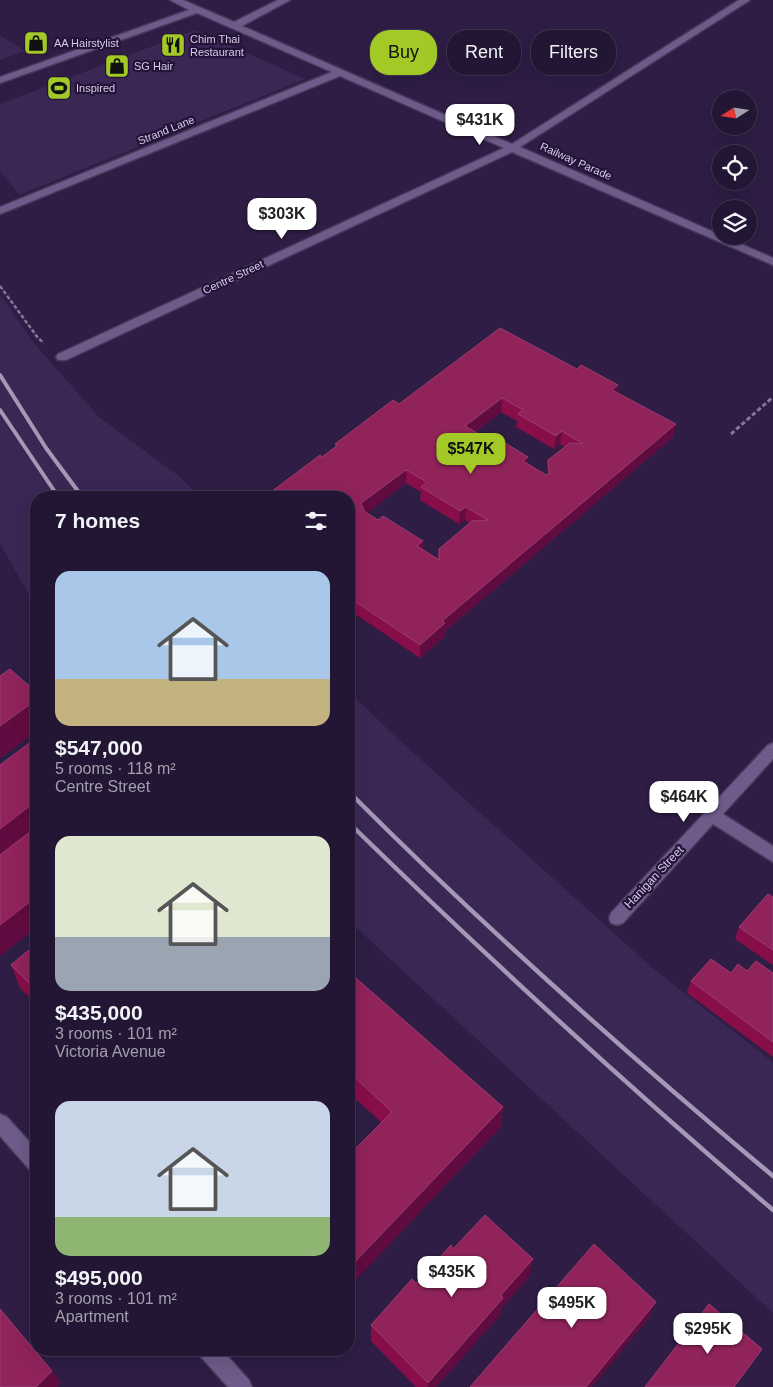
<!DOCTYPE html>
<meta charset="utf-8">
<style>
body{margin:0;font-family:Arial,sans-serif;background:#2f2340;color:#f1f3f6;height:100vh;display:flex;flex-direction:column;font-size:19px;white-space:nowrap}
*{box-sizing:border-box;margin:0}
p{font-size:16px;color:#a39fac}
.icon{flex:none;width:28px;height:28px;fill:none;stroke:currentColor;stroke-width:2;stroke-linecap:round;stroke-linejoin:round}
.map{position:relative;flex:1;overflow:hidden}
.sheet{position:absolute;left:30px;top:491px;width:325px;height:865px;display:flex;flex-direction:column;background:#231634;border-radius:20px;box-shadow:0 5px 20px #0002,0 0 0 1px #40354f}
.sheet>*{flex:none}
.banner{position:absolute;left:370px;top:30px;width:328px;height:45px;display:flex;gap:10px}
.needle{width:32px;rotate:258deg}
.tools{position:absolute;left:712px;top:90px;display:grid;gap:10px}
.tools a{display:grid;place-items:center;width:45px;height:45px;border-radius:50%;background:#231634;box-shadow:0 5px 20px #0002,0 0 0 1px #40354f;font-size:25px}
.price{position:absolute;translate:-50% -42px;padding:0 11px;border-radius:10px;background:#fff;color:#222;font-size:16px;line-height:32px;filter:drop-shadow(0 1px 2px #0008)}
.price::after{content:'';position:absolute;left:50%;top:30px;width:15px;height:11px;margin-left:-8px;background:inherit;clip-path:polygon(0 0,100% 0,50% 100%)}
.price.active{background:#a3c927;color:#111}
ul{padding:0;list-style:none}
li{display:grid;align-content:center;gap:10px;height:265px;padding:0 25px}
li span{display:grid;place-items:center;height:155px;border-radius:15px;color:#555}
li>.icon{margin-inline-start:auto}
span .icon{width:90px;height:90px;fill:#fffc;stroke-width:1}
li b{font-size:21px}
h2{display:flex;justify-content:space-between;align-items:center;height:60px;padding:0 25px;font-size:21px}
.tag{padding:0 18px;border-radius:20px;background:#231634;box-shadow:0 5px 20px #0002,0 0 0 1px #40354f;font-size:18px;line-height:45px}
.tag.active{background:#a3c927;color:#111}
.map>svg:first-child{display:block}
.built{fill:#3b2754}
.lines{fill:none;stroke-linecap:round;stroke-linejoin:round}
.minor-casing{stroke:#49385b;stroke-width:3}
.path-far1{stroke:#857798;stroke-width:2.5;stroke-dasharray:4 2;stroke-linecap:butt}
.path{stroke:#857798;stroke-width:3;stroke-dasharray:4.5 2.5;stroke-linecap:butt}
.minor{fill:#6e5b89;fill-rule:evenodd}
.rail-far1{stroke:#a598b6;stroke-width:4}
.rail{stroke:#a598b6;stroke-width:4.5}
.wall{fill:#880e49;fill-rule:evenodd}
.shaded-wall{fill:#610c40}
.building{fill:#90235a;stroke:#9b3d70;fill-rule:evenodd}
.labels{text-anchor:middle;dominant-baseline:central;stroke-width:4.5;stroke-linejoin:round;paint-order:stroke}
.far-poi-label{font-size:11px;fill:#d6cce6;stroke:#25133a;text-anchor:start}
.far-street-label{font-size:11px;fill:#d6cce6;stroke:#25133a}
.street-label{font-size:12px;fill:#d6cce6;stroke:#25133a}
</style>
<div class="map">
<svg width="773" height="1387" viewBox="0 0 773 1387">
<rect width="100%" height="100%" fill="#2f1d45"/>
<path class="built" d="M195 30 305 79 19 195 0 171V104Z
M0 35 25 51 0 60Z
M0 295 34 343 99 417 180 477 200 497 36 498V607L0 544Z
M349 691 397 738 656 971 773 1062V1313L349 921Z"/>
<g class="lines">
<defs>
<path id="minor" d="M170 0H183L234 22 278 0H290L242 26 512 144 739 0H750L520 147 773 258V265L512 152 66 360H58L56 357 58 354 504 148 340 76 0 214V207L332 72 197 13 0 83V77L189 10Z
M773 743V759L723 814 773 846V862L713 824 623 923 617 925 611 923 609 918 611 913 768 745Z
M0 1114 7 1117 36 1149V1171L29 1169 0 1136Z
M198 1350H222L249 1380 252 1387H228L201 1357Z"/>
</defs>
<use href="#minor" class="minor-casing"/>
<path class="path-far1" d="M0 286 38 338 44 343"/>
<path class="path" d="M731 434 773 397"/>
<use href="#minor" class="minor"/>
<path class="rail-far1" d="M0 375 46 448 83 498
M0 410 59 498
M349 792 355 798"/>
<path class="rail" d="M353 796C487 930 628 1055 773 1176
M349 823C486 956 627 1086 773 1210"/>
</g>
<path class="wall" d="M617 393 676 424 673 437 445 631V636L420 658 351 611 349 613V498L322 457 335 447V444L399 404ZM501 412 517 421 516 427 554 449 560 444 565 447 548 460 547 475H546L528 464 475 432ZM406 483 421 492 420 500 459 524 465 520 470 523 439 549 438 559 366 513Z
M773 897V965L735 939 739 927Z
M36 944V1004L20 988 11 965Z
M747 971 773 973V1057L687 993 691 981 731 973Z
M349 972 503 1107 500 1128 381 1122 349 1093Z
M453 1249 529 1277 501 1308 500 1315 436 1387H416L371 1341V1325Z"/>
<path class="shaded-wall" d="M618 385 616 398 612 390Z
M502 398 501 412 465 439V426Z
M676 424 673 437 445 631V636L420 658V645L442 621Z
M562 431 560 444 554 449 556 436Z
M528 457 527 470 523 461Z
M406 470V483L362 517 361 503Z
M466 507 465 520 459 524 460 511Z
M423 541V554L417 546Z
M350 598 351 611 349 613V600Z
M36 700V732L0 758V726Z
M36 801V832L0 861V829Z
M36 897V928L0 956V925Z
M503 1107 500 1128 349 1287V1268Z
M533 1259 529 1277 501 1308 500 1315 436 1387H428V1383L501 1295Z
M656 1302 648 1319 592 1387H586Z
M52 1371 61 1383 57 1387H36Z"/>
<path class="building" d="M500 328 577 369 581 365 618 385 612 390 676 424 442 621 445 623 420 645 350 598 349 600V498H263L320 455 322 457 338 445 335 444 393 400 399 404ZM502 398 523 410 518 414 556 436 562 431 583 444 570 443 548 460 549 471 551 472 546 475 523 461 528 457 489 433 484 437 465 426ZM406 470 427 482 421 487 460 511 466 507 488 520 472 521 439 549V560L417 546 423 541 383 516 378 520 364 511 361 503Z
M10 669 36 692V700L0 726V676Z
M36 738V801L0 829V765Z
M36 827V897L0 925V855Z
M768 894 773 897V950L739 927Z
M36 944V990L11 965Z
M711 959 731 973 738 964 747 971 756 961 773 973V1042L691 981Z
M349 972 503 1107 349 1268V1155L392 1112 349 1072Z
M485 1215 533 1259 501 1295 503 1298 428 1383 371 1325 412 1279 416 1283 451 1245 453 1249Z
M594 1244 656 1302 586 1387H470Z
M709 1304 762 1349 734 1387H645Z
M0 1309 52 1371 36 1387H0Z"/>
<defs>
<symbol id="shop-square" viewBox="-11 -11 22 22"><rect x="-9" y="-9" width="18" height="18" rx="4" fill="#a3c927" stroke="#25133a"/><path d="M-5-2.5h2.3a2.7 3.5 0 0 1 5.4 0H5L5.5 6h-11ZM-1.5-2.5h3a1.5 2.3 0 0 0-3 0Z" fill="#111"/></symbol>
<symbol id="restaurant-square" viewBox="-11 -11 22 22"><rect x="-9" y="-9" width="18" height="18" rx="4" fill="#a3c927" stroke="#25133a"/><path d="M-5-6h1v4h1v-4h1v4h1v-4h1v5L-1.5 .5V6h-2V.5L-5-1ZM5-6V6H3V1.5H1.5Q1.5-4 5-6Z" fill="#111"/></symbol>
<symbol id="stadium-square" viewBox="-11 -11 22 22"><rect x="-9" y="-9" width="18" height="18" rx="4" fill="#a3c927" stroke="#25133a"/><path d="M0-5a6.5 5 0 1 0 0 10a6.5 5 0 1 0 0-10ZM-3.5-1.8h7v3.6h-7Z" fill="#111"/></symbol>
</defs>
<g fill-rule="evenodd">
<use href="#shop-square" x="22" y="29" width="28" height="28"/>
<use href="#restaurant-square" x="159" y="31" width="28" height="28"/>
<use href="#shop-square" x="103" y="52" width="28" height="28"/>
<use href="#stadium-square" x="45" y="74" width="28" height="28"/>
</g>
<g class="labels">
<g class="far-poi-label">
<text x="190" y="39">Chim Thai<tspan x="190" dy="13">Restaurant</tspan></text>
<text x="54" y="43">AA Hairstylist</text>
<text x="134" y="66">SG Hair</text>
<text x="76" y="88">Inspired</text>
</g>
<g class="far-street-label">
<text transform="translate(166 130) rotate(-22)">Strand Lane</text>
<text transform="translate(576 161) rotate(24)">Railway Parade</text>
<text transform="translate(233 277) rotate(-25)">Centre Street</text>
</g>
<g class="street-label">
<text transform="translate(654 877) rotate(-47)">Hanigan Street</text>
</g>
</g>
</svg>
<div class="tools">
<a><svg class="needle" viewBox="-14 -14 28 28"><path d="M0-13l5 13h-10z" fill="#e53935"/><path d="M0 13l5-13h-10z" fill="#a39fac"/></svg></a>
<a><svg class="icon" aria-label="locate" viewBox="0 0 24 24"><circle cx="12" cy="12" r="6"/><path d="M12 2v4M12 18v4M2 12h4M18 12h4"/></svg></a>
<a><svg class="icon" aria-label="layers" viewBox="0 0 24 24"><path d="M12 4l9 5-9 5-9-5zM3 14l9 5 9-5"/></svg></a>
</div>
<b class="price" style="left:480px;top:146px">$431K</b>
<b class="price" style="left:282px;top:240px">$303K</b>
<b class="price active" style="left:471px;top:475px">$547K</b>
<b class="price" style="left:684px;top:823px">$464K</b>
<b class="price" style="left:452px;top:1298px">$435K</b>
<b class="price" style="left:572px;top:1329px">$495K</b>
<b class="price" style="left:708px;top:1355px">$295K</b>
<div class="banner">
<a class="tag active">Buy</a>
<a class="tag">Rent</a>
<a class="tag">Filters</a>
</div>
<section class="sheet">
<h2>7 homes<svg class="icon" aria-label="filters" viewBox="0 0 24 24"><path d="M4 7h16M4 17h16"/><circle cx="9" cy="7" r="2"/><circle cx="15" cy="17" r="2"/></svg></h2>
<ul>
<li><span style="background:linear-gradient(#a9c7e8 70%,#c2b280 0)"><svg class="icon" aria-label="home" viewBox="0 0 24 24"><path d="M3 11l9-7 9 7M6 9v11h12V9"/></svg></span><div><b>$547,000</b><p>5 rooms · 118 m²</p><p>Centre Street</p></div></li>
<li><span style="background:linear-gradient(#dfe7d0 65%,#9aa5b1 0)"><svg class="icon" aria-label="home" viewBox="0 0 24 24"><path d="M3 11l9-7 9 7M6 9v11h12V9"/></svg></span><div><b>$435,000</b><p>3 rooms · 101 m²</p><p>Victoria Avenue</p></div></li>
<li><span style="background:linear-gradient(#c9d6e8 75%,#8fb573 0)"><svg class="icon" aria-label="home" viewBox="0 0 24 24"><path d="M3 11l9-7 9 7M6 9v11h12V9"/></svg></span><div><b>$495,000</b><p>3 rooms · 101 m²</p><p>Apartment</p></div></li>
</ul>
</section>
</div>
